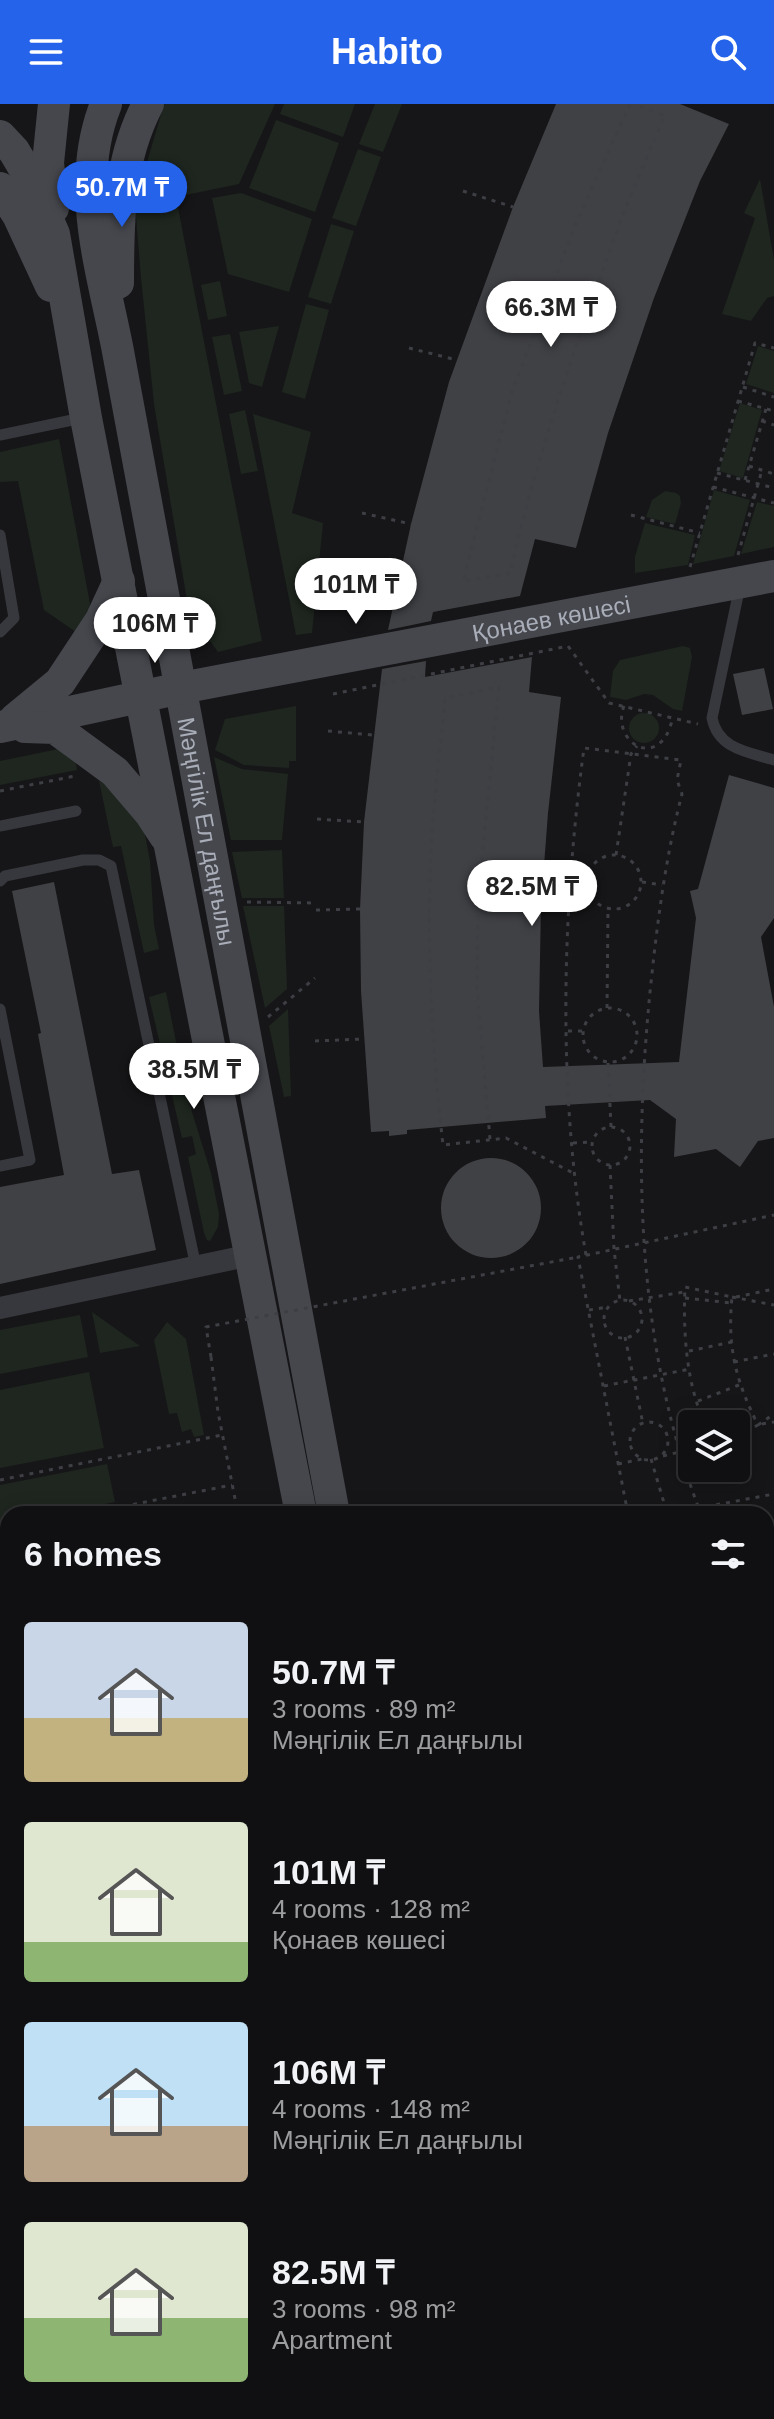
<!DOCTYPE html>
<meta charset="utf-8">
<style>
body{margin:0;font-family:Arial,sans-serif;background:#1e1e20;color:#f1f3f6;height:100vh;display:flex;flex-direction:column;font-size:30px;white-space:nowrap}
*{box-sizing:border-box;margin:0}
p{font-size:26px;color:#9c9d9f}
.icon{flex:none;width:44px;height:44px;fill:none;stroke:currentColor;stroke-width:2;stroke-linecap:round;stroke-linejoin:round}
.map{position:relative;flex:1;overflow:hidden}
.side{position:absolute;left:0px;top:1402px;width:774px;height:914px;display:flex;flex-direction:column;background:#101012;border-radius:24px 24px 0 0;box-shadow:0 4px 20px #0003,0 0 0 2px #303032}
.side>*{flex:none}
.controls{position:absolute;left:678px;top:1306px;display:grid;gap:16px}
.controls a{display:grid;place-items:center;width:72px;height:72px;border-radius:8px;background:#101012;box-shadow:0 4px 20px #0003,0 0 0 2px #303032;font-size:40px}
.price{position:absolute;translate:-50% -68px;padding:0 18px;border-radius:28px;background:#fff;color:#222;font-size:26px;line-height:52px;filter:drop-shadow(0 2px 4px #0008)}
.price::after{content:'';position:absolute;left:50%;top:48px;width:24px;height:18px;margin-left:-12px;background:inherit;clip-path:polygon(0 0,100% 0,50% 100%)}
.price.current{background:#2563eb;color:#fff}
ul{padding:0;list-style:none}
li{display:flex;align-items:center;gap:24px;height:200px;padding:0 24px}
li span{display:grid;place-items:center;flex:none;width:224px;height:160px;border-radius:8px;color:#555}
li>.icon{margin-inline-start:auto}
span .icon{width:96px;height:96px;fill:#fffc;stroke-width:1}
li b{font-size:34px}
h2{display:flex;justify-content:space-between;align-items:center;height:96px;padding:0 24px;font-size:34px}
header{display:flex;justify-content:space-between;align-items:center;height:104px;padding:0 24px;background:#2563eb;color:#fff;font-size:36px;font-weight:700}
.map>svg:first-child{display:block}
.green{fill:#1e261f}
.building{fill:#404145}
.lines{fill:none;stroke-linecap:round;stroke-linejoin:round}
.path{stroke:#3d3f44;stroke-width:3;stroke-dasharray:4 6;stroke-linecap:butt}
.lane{stroke:#37383d;stroke-width:11}
.street{stroke:#37383d;stroke-width:22}
.secondary{stroke:#45474d;stroke-width:32}
.path-bridge{stroke:#3d3f44;stroke-width:3;stroke-dasharray:4 6;stroke-linecap:butt}
.labels{text-anchor:middle;dominant-baseline:central;stroke-width:6;stroke-linejoin:round;paint-order:stroke}
.street-label{font-size:24px;fill:#a9adb8;stroke:#111113}
</style>
<header><svg class="icon" aria-label="menu" viewBox="0 0 24 24"><path d="M4 6h16M4 12h16M4 18h16"/></svg>Habito<svg class="icon" aria-label="search" viewBox="0 0 24 24"><circle cx="10" cy="10" r="6"/><path d="M15 15l6 6"/></svg></header>
<div class="map">
<svg width="774" height="2315" viewBox="0 0 774 2315">
<rect width="100%" height="100%" fill="#161618"/>
<path class="green" d="M164 0H275L239 80 176 93 262 537 218 548 189 508 154 300 141 174 135 100Z
M284 0H355L343 33 280 10Z
M375 0H402L383 48 359 40Z
M276 16 339 39 315 108 249 84Z
M358 45 381 53 356 122 332 114Z
M760 75 774 156V192L767 194 751 217 722 210 755 114 744 109Z
M241 89 312 115 289 188 228 170 212 94Z
M331 120 354 127 331 200 308 193Z
M220 177 227 212 208 216 201 181Z
M306 200 329 206 305 295 282 288Z
M279 222 262 283 249 279 239 228Z
M230 230 242 287 224 291 212 233Z
M758 242 774 247V289L746 280Z
M740 299 762 306 743 374 719 367Z
M245 306 258 367 241 370 229 310Z
M253 310 311 328 292 409 323 419 312 529 296 531Z
M59 335 97 537 92 539 44 506 18 377 0 378V348Z
M714 386 750 396 734 452 693 460Z
M665 387 676 389 680 392 681 399 675 420 646 413 652 396Z
M757 398 774 402V443L741 450Z
M645 419 695 431 688 461 635 469V453Z
M683 542 690 544 692 553 682 607 673 605 653 591 644 590 626 596 610 593 613 567 620 556Z
M296 602V657H289V664L244 661 215 646 225 615Z
M629 624a15 15 0 1 1 30 0a15 15 0 1 1-30 0Z
M73 642 77 666 0 681V657Z
M214 653 242 665 288 670 282 736H231Z
M99 677 119 688 142 715 150 757 154 821 159 845 144 849 121 742 113 743Z
M282 746 284 794H242L232 748Z
M243 802H284L287 885 265 904Z
M166 888 187 992 211 1069 219 1110 218 1123 210 1137 207 1136 204 1129 188 1053 196 1050 192 1032 182 1034 149 893Z
M288 905 291 992 284 993 269 922Z
M92 1208 140 1242 100 1249Z
M80 1211 88 1253 0 1270V1226Z
M167 1218 186 1235 204 1331 194 1333 191 1325 182 1328 177 1309 169 1310 154 1236Z
M89 1268 104 1344 0 1364V1286Z
M107 1360 115 1398 54 1410H8V1419L0 1421V1381Z"/>
<path class="building" d="M556 0H680L729 20 700 77 654 194 608 329 576 444 535 435 520 492 433 508 431 517 388 526 411 420 449 278 513 103Z
M532 553 529 588 561 593 548 709 541 801 539 907 543 963 679 958 696 814 690 787 698 785 729 671 774 684V814L761 833 774 903V1034L758 1037 740 1063 716 1045 674 1053 676 1015 650 996 545 1002 546 1014 407 1026V1030L389 1032V1027L371 1028 361 887 360 805 364 718 382 565 426 557 425 573Z
M764 564 773 605 742 611 733 570Z
M54 778 112 1070 139 1066 156 1146 0 1180V1083L64 1071 38 930 41 929 12 787Z
M441 1104a50 50 0 1 1 100 0a50 50 0 1 1-100 0Z"/>
<g class="lines">
<path class="path" d="M630 0 576 119 512 288 463 477 510 469C530 381 557 296 587 211 610 143 635 77 665 12L635 0
M463 87 513 103
M409 244 457 256
M743 283 774 293
M738 297 774 307
M762 317 774 321
M749 362 774 370
M717 369 774 384
M745 376 766 305
M713 383 774 399
M362 409 411 420
M631 411 700 429
M738 451 762 366
M690 463 755 239 774 244
M333 590 568 542 609 599 698 620
M624 602C612 633 647 661 666 632 669 627 671 620 673 614
M328 627 373 631
M0 687 75 672
M317 715 364 718
M587 778a27 27 0 1 1 54 0a27 27 0 1 1-54 0Z
M616 751 631 650 637 642
M571 772 587 774
M642 778 662 781
M247 798 316 799
M316 806 360 805
M583 931a27 27 0 1 1 54 0a27 27 0 1 1-54 0Z
M607 904 608 804
M268 913 315 874
M568 927H582
M315 937 363 935
M608 959 611 1023
M592 1042a19 19 0 1 1 38 0a19 19 0 1 1-38 0Z
M490 1035 477 884 478 794 499 583 445 594C441 639 435 684 432 729 426 832 431 938 443 1041L506 1034 575 1070
M573 1039 593 1038
M610 1061 614 1145 620 1197
M586 1151C557 987 562 807 584 644L681 656 677 676 682 690C665 755 657 821 650 888 633 1062 637 1245 701 1410
M732 1193 774 1201
M736 1193 774 1185
M685 1194 732 1199
M604 1215a19 19 0 1 1 38 0a19 19 0 1 1-38 0Z
M629 1197 684 1188
M589 1206 608 1203
M625 1233 643 1320
M689 1247 732 1238
M211 1253 218 1308 238 1410
M734 1258 774 1250
M604 1282 690 1265
M698 1297 739 1281
M630 1337a19 19 0 1 1 38 0a19 19 0 1 1-38 0Z
M705 1320C686 1279 683 1227 685 1183L732 1193C727 1244 736 1277 758 1321L736 1332
M762 1320 774 1318
M758 1321 774 1310
M736 1324 755 1314
M663 1352 692 1345
M651 1355 667 1409
M618 1360 642 1355
M0 1376 222 1331
M84 1410 232 1381
M628 1410 578 1153 774 1111
M667 1410 774 1390
M0 1426 8 1425
M766 1566 774 1582
M766 1655 774 1670
M766 1734 774 1716
M766 1737V1748L774 1764
M766 1765 774 1780
M766 1928 774 1943
M766 1966 774 1964
M0 2050 8 2048
M0 2110 8 2108
M766 2247 774 2258"/>
<path class="lane" d="M0 331 82 314
M0 431 14 514 0 528
M740 482 712 614C718 645 748 648 774 656
M0 722 76 707
M0 777 5 772 83 756H99L111 762 196 1163
M0 905 30 1056 0 1062
M0 1871 8 1869
M0 1915 8 1914
M0 2082 8 2081
M86 2308 87 2315
M396 2315 429 2308"/>
<path class="street" d="M0 1204 251 1151
M0 1601 8 1599"/>
<g class="secondary">
<path id="s1" d="M106 0C74 80 101 162 117 242L334 1410"/>
<path d="M0 32 14 47 30 74 54 130 86 314 301 1410"/>
<path d="M0 84 18 111 51 182"/>
<path d="M53 104 48 59 54 0"/>
<path d="M118 179C118 116 118 58 148 0"/>
<path d="M15 615 60 578 101 516 119 477"/>
<path id="s2" d="M0 623 181 584 774 472"/>
<path d="M25 623 55 624 115 668 150 709 165 732"/>
<path d="M766 2023 774 2021"/>
<path d="M766 2047 774 2045"/>
<path d="M0 2167 8 2165"/>
<path d="M0 2194 8 2193"/>
<path d="M454 2308 455 2315"/>
<path d="M477 2308 479 2315"/>
<path d="M503 2308 504 2315"/>
<path d="M530 2308 532 2315"/>
</g>
<path class="path-bridge" d="M211 1253 206 1223 578 1153"/>
</g>
<g class="labels">
<g class="street-label">
<text stroke="none"><textPath href="#s2" startOffset="562">Қонаев көшесі</textPath></text>
<text stroke="none"><textPath href="#s1" startOffset="740">Мәңгілік Ел даңғылы</textPath></text>
</g>
</g>
</svg>
<div class="controls">
<a><svg class="icon" aria-label="layers" viewBox="0 0 24 24"><path d="M12 4l9 5-9 5-9-5zM3 14l9 5 9-5"/></svg></a>
</div>
<b class="price current" style="left:122px;top:125px">50.7M ₸</b>
<b class="price" style="left:551px;top:245px">66.3M ₸</b>
<b class="price" style="left:356px;top:522px">101M ₸</b>
<b class="price" style="left:155px;top:561px">106M ₸</b>
<b class="price" style="left:532px;top:824px">82.5M ₸</b>
<b class="price" style="left:194px;top:1007px">38.5M ₸</b>
<section class="side">
<h2>6 homes<svg class="icon" aria-label="filters" viewBox="0 0 24 24"><path d="M4 7h16M4 17h16"/><circle cx="9" cy="7" r="2"/><circle cx="15" cy="17" r="2"/></svg></h2>
<ul>
<li><span style="background:linear-gradient(#c9d6e8 60%,#c2b280 0)"><svg class="icon" aria-label="home" viewBox="0 0 24 24"><path d="M3 11l9-7 9 7M6 9v11h12V9"/></svg></span><div><b>50.7M ₸</b><p>3 rooms · 89 m²</p><p>Мәңгілік Ел даңғылы</p></div></li>
<li><span style="background:linear-gradient(#dfe7d0 75%,#8fb573 0)"><svg class="icon" aria-label="home" viewBox="0 0 24 24"><path d="M3 11l9-7 9 7M6 9v11h12V9"/></svg></span><div><b>101M ₸</b><p>4 rooms · 128 m²</p><p>Қонаев көшесі</p></div></li>
<li><span style="background:linear-gradient(#bfe0f5 65%,#b9a48a 0)"><svg class="icon" aria-label="home" viewBox="0 0 24 24"><path d="M3 11l9-7 9 7M6 9v11h12V9"/></svg></span><div><b>106M ₸</b><p>4 rooms · 148 m²</p><p>Мәңгілік Ел даңғылы</p></div></li>
<li><span style="background:linear-gradient(#dfe7d0 60%,#8fb573 0)"><svg class="icon" aria-label="home" viewBox="0 0 24 24"><path d="M3 11l9-7 9 7M6 9v11h12V9"/></svg></span><div><b>82.5M ₸</b><p>3 rooms · 98 m²</p><p>Apartment</p></div></li>
</ul>
</section>
</div>
